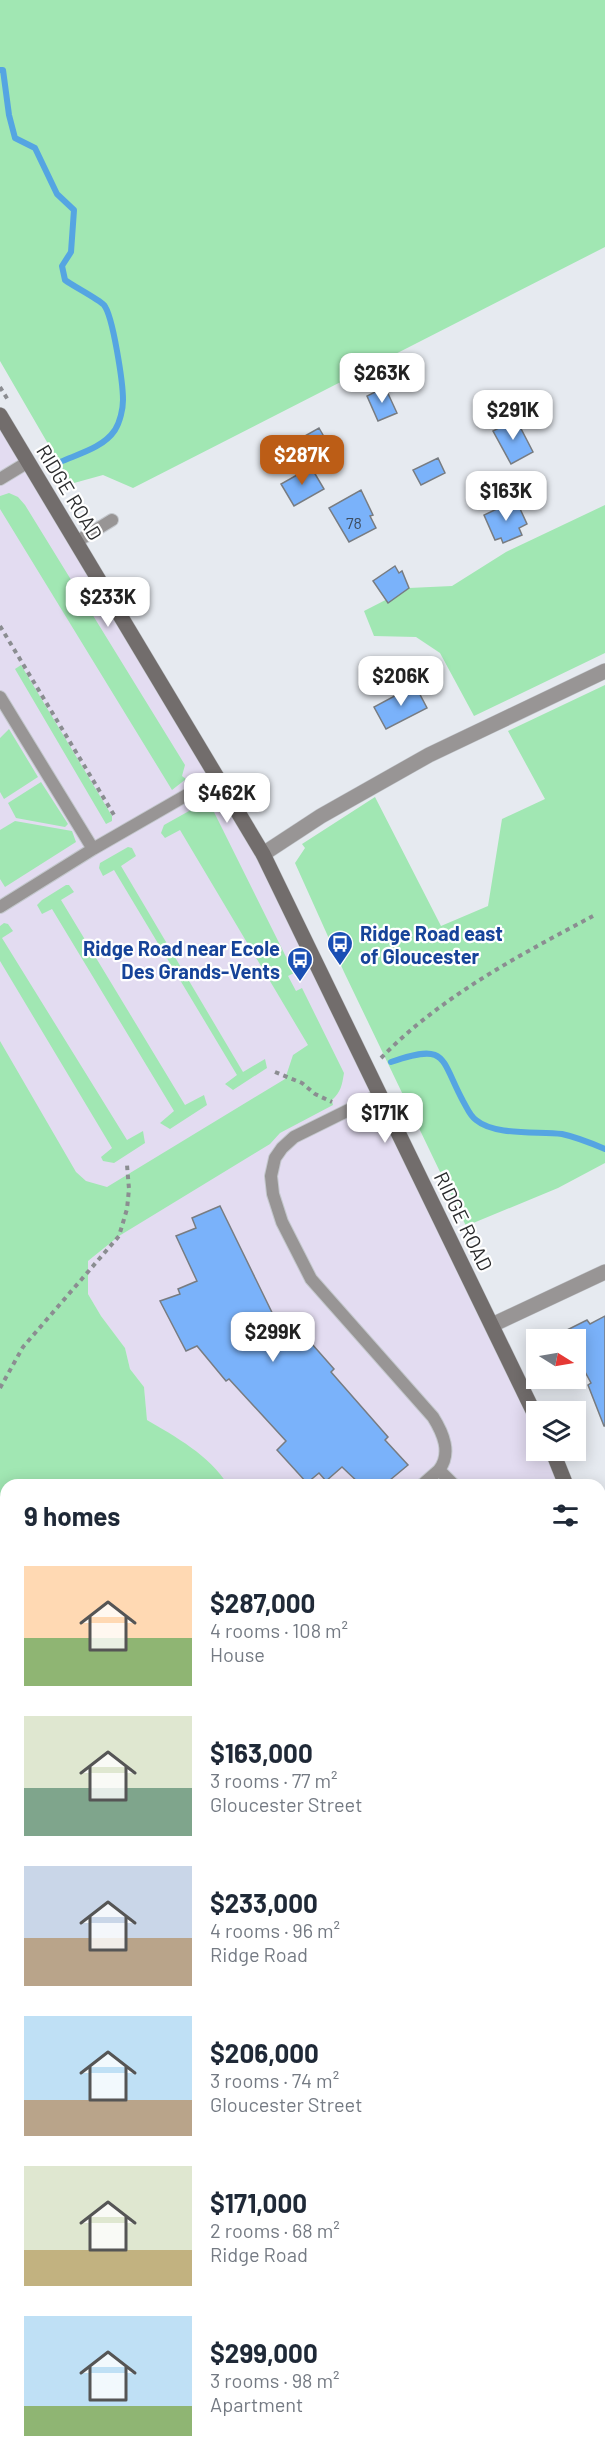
<!DOCTYPE html>
<meta charset="utf-8">
<style>
body{margin:0;font-family:Barlow,sans-serif;background:#f6f6f7;color:#1f2937;height:100vh;display:flex;flex-direction:column;font-size:22px;white-space:nowrap}
*{box-sizing:border-box;margin:0}
p{font-size:20px;color:#747a83}
.icon{flex:none;width:33px;height:33px;fill:none;stroke:currentColor;stroke-width:2;stroke-linecap:round;stroke-linejoin:round}
.map{position:relative;flex:1;overflow:hidden}
.sheet{position:absolute;left:0px;top:1479px;width:606px;height:984px;display:flex;flex-direction:column;background:#fff;border-radius:18px 18px 0 0;box-shadow:0 3px 15px #0003}
.sheet>*{flex:none}
.needle{width:39px;rotate:101deg}
.buttons{position:absolute;left:526px;top:1329px;display:grid;gap:12px}
.buttons a{display:grid;place-items:center;width:60px;height:60px;border-radius:0px;background:#fff;box-shadow:0 3px 15px #0003;font-size:30px}
.price{position:absolute;translate:-50% -51px;padding:0 14px;border-radius:12px;background:#fff;color:#222;font-size:20px;line-height:39px;filter:drop-shadow(0 2px 3px #0008)}
.price::after{content:'';position:absolute;left:50%;top:36px;width:18px;height:14px;margin-left:-9px;background:inherit;clip-path:polygon(0 0,100% 0,50% 100%)}
.price.on{background:#bc5d16;color:#fff}
ul{padding:0;list-style:none}
li{display:flex;align-items:center;gap:18px;height:150px;padding:0 24px}
li span{display:grid;place-items:center;flex:none;width:168px;height:120px;border-radius:0px;color:#555}
li>.icon{margin-inline-start:auto}
span .icon{width:72px;height:72px;fill:#fffc;stroke-width:1}
li b{font-size:26px}
h2{display:flex;justify-content:space-between;align-items:center;height:72px;padding:0 24px;font-size:26px}
.map>svg:first-child{display:block}
.built{fill:#d5dde8}
.education{fill:#e3dcf1}
.green{fill:#a1e7b3}
.lines{fill:none;stroke-linecap:round;stroke-linejoin:round}
.stream{stroke:#55a5e2;stroke-width:6}
.building{fill:#7ab2fa;stroke:#787c81;stroke-width:1.5}
.lane-casing{stroke:#c4c8cd;stroke-width:14}
.street-casing{stroke:#c4c8cd;stroke-width:16}
.secondary-casing{stroke:#c4c8cd;stroke-width:16}
.path{stroke:#8b8d91;stroke-width:4;stroke-dasharray:4.5 4.5;stroke-linecap:butt}
.lane{stroke:#989595;stroke-width:12}
.street{stroke:#989595;stroke-width:15}
.secondary{stroke:#726d6c;stroke-width:15}
.labels{text-anchor:middle;dominant-baseline:central;stroke-width:4.5;stroke-linejoin:round;paint-order:stroke}
.number-label{font-size:16px;fill:#3e4d60}
.street-label{font-size:20px;fill:#2a2b2d;stroke:#fff}
.transit-label{font-size:20px;font-weight:bold;fill:#164399;stroke:#fff;text-anchor:start}
</style>
<div class="map">
<svg width="605" height="2463" viewBox="0 0 605 2463">
<rect width="100%" height="100%" fill="#e6eaf0"/>
<path class="built" d="M605 1683V2289L600 2288V1685Z"/>
<path class="education" d="M0 415 236 808 537 1419V1450L552 1451 566 1485H228L177 1438 147 1420 144 1387 130 1369 125 1348 101 1316 88 1294V1261L119 1236 0 1097Z
M600 1576 605 1591V1683L600 1685Z"/>
<path class="green" d="M0 0H605V247L133 488 103 475 74 483 69 480 0 361Z
M9 493 18 497 25 505 185 765 182 776 186 779 172 790 0 509V496Z
M605 505V653L474 716 440 653 416 637 374 636 364 611 409 588 452 586 506 552Z
M21 665 112 816V821L106 824 15 669Z
M605 685V1163L558 1188 466 1226 344 972 295 863 305 848 302 844 375 797 441 926 488 906 502 819 545 799 508 731Z
M9 729 38 777 4 799 0 792V738Z
M41 782 68 824 65 827 16 818 8 803Z
M198 806 209 807 213 810 294 973 288 976 296 991 302 988 344 1073C342 1085 341 1092 332 1100L333 1105 280 1133 270 1144 119 1236 88 1261V1294L101 1316 125 1348 130 1369 144 1387 147 1420C176 1437 209 1455 228 1485H6V1837L0 1859V1041L76 1172 86 1181 107 1187 285 1079 293 1055 308 1045 180 830 165 838 161 833 164 825Z
M15 821 72 831 76 842 5 887 0 879V830Z
M128 847 132 848 136 856 121 866 243 1072 265 1059 267 1068 233 1090 225 1084 237 1075 114 870 103 876 99 868 100 863Z
M66 885H69L74 892 61 900 185 1105 204 1095 207 1105 170 1129 160 1123 174 1111 52 909 42 914 37 905 42 900Z
M4 923 8 924 13 931 2 938 127 1140 143 1131 145 1143 114 1163 103 1161 101 1157 112 1148 0 961V926Z
M0 2011 6 2012V2126L0 2125Z
M0 2328 6 2350V2457H36L37 2463H0Z"/>
<g class="lines">
<path class="stream" d="M0 70H3L9 115 15 138 35 148 57 194 74 210 71 252 62 266 65 280C73 286 98 299 104 305 113 316 123 383 123 400 123 409 120 422 115 430 103 448 78 454 60 462
M391 1062C448 1042 440 1058 463 1101 467 1108 470 1116 476 1120 495 1136 538 1131 562 1134 576 1137 591 1143 605 1149
M0 1745 6 1744
M0 1804 6 1806"/>
</g>
<path class="building" d="M385 387 397 413 378 421 367 396Z
M516 419 533 452 511 464 493 431Z
M319 428 334 454 302 472 287 446Z
M438 458 445 473 421 485 413 470Z
M311 467 324 489 294 506 281 484Z
M361 490 373 515 370 516 376 528 349 542 329 508Z
M516 500 527 524 519 528 522 535 503 543 501 538 495 540 484 515Z
M395 566 399 573 402 571 409 588 388 603 373 581Z
M415 685 427 708 386 729 374 707Z
M220 1206 284 1337 297 1327 334 1369 331 1372 388 1437 385 1440 408 1465 384 1485H361L342 1467 326 1481 319 1473 307 1483 277 1450 286 1441 229 1379 226 1381 197 1346 186 1351 160 1301 180 1294 178 1289 197 1281 176 1236 196 1228 192 1218Z
M605 1316V1426H604L588 1385 591 1383 576 1355V1340H547L587 1320 590 1324Z"/>
<g class="lines">
<defs>
<path id="lane" d="M0 479 28 462
M76 542 112 520
M0 697 93 849
M0 907 93 849 218 777
M379 1095 294 1137 282 1148 275 1158 271 1176 273 1194 282 1222 311 1279 433 1417C443 1433 452 1453 439 1470L454 1485
M422 1485 439 1470
M600 1764H605
M600 1901 605 1912
M0 1984 6 1985
M600 1986 605 1983
M600 2077 605 2083
M600 2162 605 2166"/>
<path id="street" d="M263 854 321 816 429 755 605 671
M492 1325 605 1272
M0 2210 6 2177
M0 2246 6 2290
M54 2457 56 2463
M210 2457 248 2463
M80 2463 126 2457"/>
<path id="secondary" d="M0 415 263 854 537 1419
M552 1450 566 1485
M600 1576 605 1591
M0 2167 6 2168
M600 2288 605 2289"/>
</defs>
<use href="#lane" class="lane-casing"/>
<use href="#street" class="street-casing"/>
<use href="#secondary" class="secondary-casing"/>
<path class="path" d="M0 387 8 400
M0 626 114 815V819
M381 1058C440 997 518 956 593 916
M275 1072 302 1083 315 1094 332 1102
M0 1388 23 1347 119 1236 127 1209 129 1189 127 1165
M0 1498 6 1502"/>
<use href="#lane" class="lane"/>
<use href="#street" class="street"/>
<use href="#secondary" class="secondary"/>
</g>
<defs>
<symbol id="bus-pin" viewBox="-11 -11 22 30"><path d="M0 17L-7.5 6A9.5 9.5 0 1 1 7.5 6Z" fill="#1a4fb4" stroke="#fff"/><path d="M-5-6H5V4H4V6H2V4H-2V6H-4V4H-5ZM-3.5-4V0h7V-4ZM-3.5 1.2v1.5H-2V1.2ZM2 1.2v1.5H3.5V1.2Z" fill="#fff"/></symbol>
</defs>
<g fill-rule="evenodd">
<use href="#bus-pin" x="325" y="929" width="30" height="40"/>
<use href="#bus-pin" x="285" y="945" width="30" height="40"/>
</g>
<g class="labels">
<g class="number-label">
<text x="354" y="522">78</text>
</g>
<g class="street-label">
<text transform="translate(70 492) rotate(59)">RIDGE ROAD</text>
<text transform="translate(464 1221) rotate(64)">RIDGE ROAD</text>
</g>
<g class="transit-label">
<text x="360" y="933">Ridge Road east<tspan x="360" dy="23">of Gloucester</tspan></text>
<text x="280" y="948" text-anchor="end">Ridge Road near Ecole<tspan x="280" dy="23">Des Grands-Vents</tspan></text>
</g>
</g>
</svg>
<div class="buttons">
<a><svg class="needle" viewBox="-14 -14 28 28"><path d="M0-13l5 13h-10z" fill="#e53935"/><path d="M0 13l5-13h-10z" fill="#747a83"/></svg></a>
<a><svg class="icon" aria-label="layers" viewBox="0 0 24 24"><path d="M12 4l9 5-9 5-9-5zM3 14l9 5 9-5"/></svg></a>
</div>
<b class="price" style="left:382px;top:404px">$263K</b>
<b class="price" style="left:513px;top:441px">$291K</b>
<b class="price on" style="left:302px;top:486px">$287K</b>
<b class="price" style="left:506px;top:522px">$163K</b>
<b class="price" style="left:108px;top:628px">$233K</b>
<b class="price" style="left:401px;top:707px">$206K</b>
<b class="price" style="left:227px;top:824px">$462K</b>
<b class="price" style="left:385px;top:1144px">$171K</b>
<b class="price" style="left:273px;top:1363px">$299K</b>
<section class="sheet">
<h2>9 homes<svg class="icon" aria-label="filters" viewBox="0 0 24 24"><path d="M4 7h16M4 17h16"/><circle cx="9" cy="7" r="2"/><circle cx="15" cy="17" r="2"/></svg></h2>
<ul>
<li><span style="background:linear-gradient(#ffd9b3 60%,#8fb573 0)"><svg class="icon" aria-label="home" viewBox="0 0 24 24"><path d="M3 11l9-7 9 7M6 9v11h12V9"/></svg></span><div><b>$287,000</b><p>4 rooms · 108 m²</p><p>House</p></div></li>
<li><span style="background:linear-gradient(#dfe7d0 60%,#7fa58c 0)"><svg class="icon" aria-label="home" viewBox="0 0 24 24"><path d="M3 11l9-7 9 7M6 9v11h12V9"/></svg></span><div><b>$163,000</b><p>3 rooms · 77 m²</p><p>Gloucester Street</p></div></li>
<li><span style="background:linear-gradient(#c9d6e8 60%,#b9a48a 0)"><svg class="icon" aria-label="home" viewBox="0 0 24 24"><path d="M3 11l9-7 9 7M6 9v11h12V9"/></svg></span><div><b>$233,000</b><p>4 rooms · 96 m²</p><p>Ridge Road</p></div></li>
<li><span style="background:linear-gradient(#bfe0f5 70%,#b9a48a 0)"><svg class="icon" aria-label="home" viewBox="0 0 24 24"><path d="M3 11l9-7 9 7M6 9v11h12V9"/></svg></span><div><b>$206,000</b><p>3 rooms · 74 m²</p><p>Gloucester Street</p></div></li>
<li><span style="background:linear-gradient(#dfe7d0 70%,#c2b280 0)"><svg class="icon" aria-label="home" viewBox="0 0 24 24"><path d="M3 11l9-7 9 7M6 9v11h12V9"/></svg></span><div><b>$171,000</b><p>2 rooms · 68 m²</p><p>Ridge Road</p></div></li>
<li><span style="background:linear-gradient(#bfe0f5 75%,#8fb573 0)"><svg class="icon" aria-label="home" viewBox="0 0 24 24"><path d="M3 11l9-7 9 7M6 9v11h12V9"/></svg></span><div><b>$299,000</b><p>3 rooms · 98 m²</p><p>Apartment</p></div></li>
</ul>
</section>
</div>
